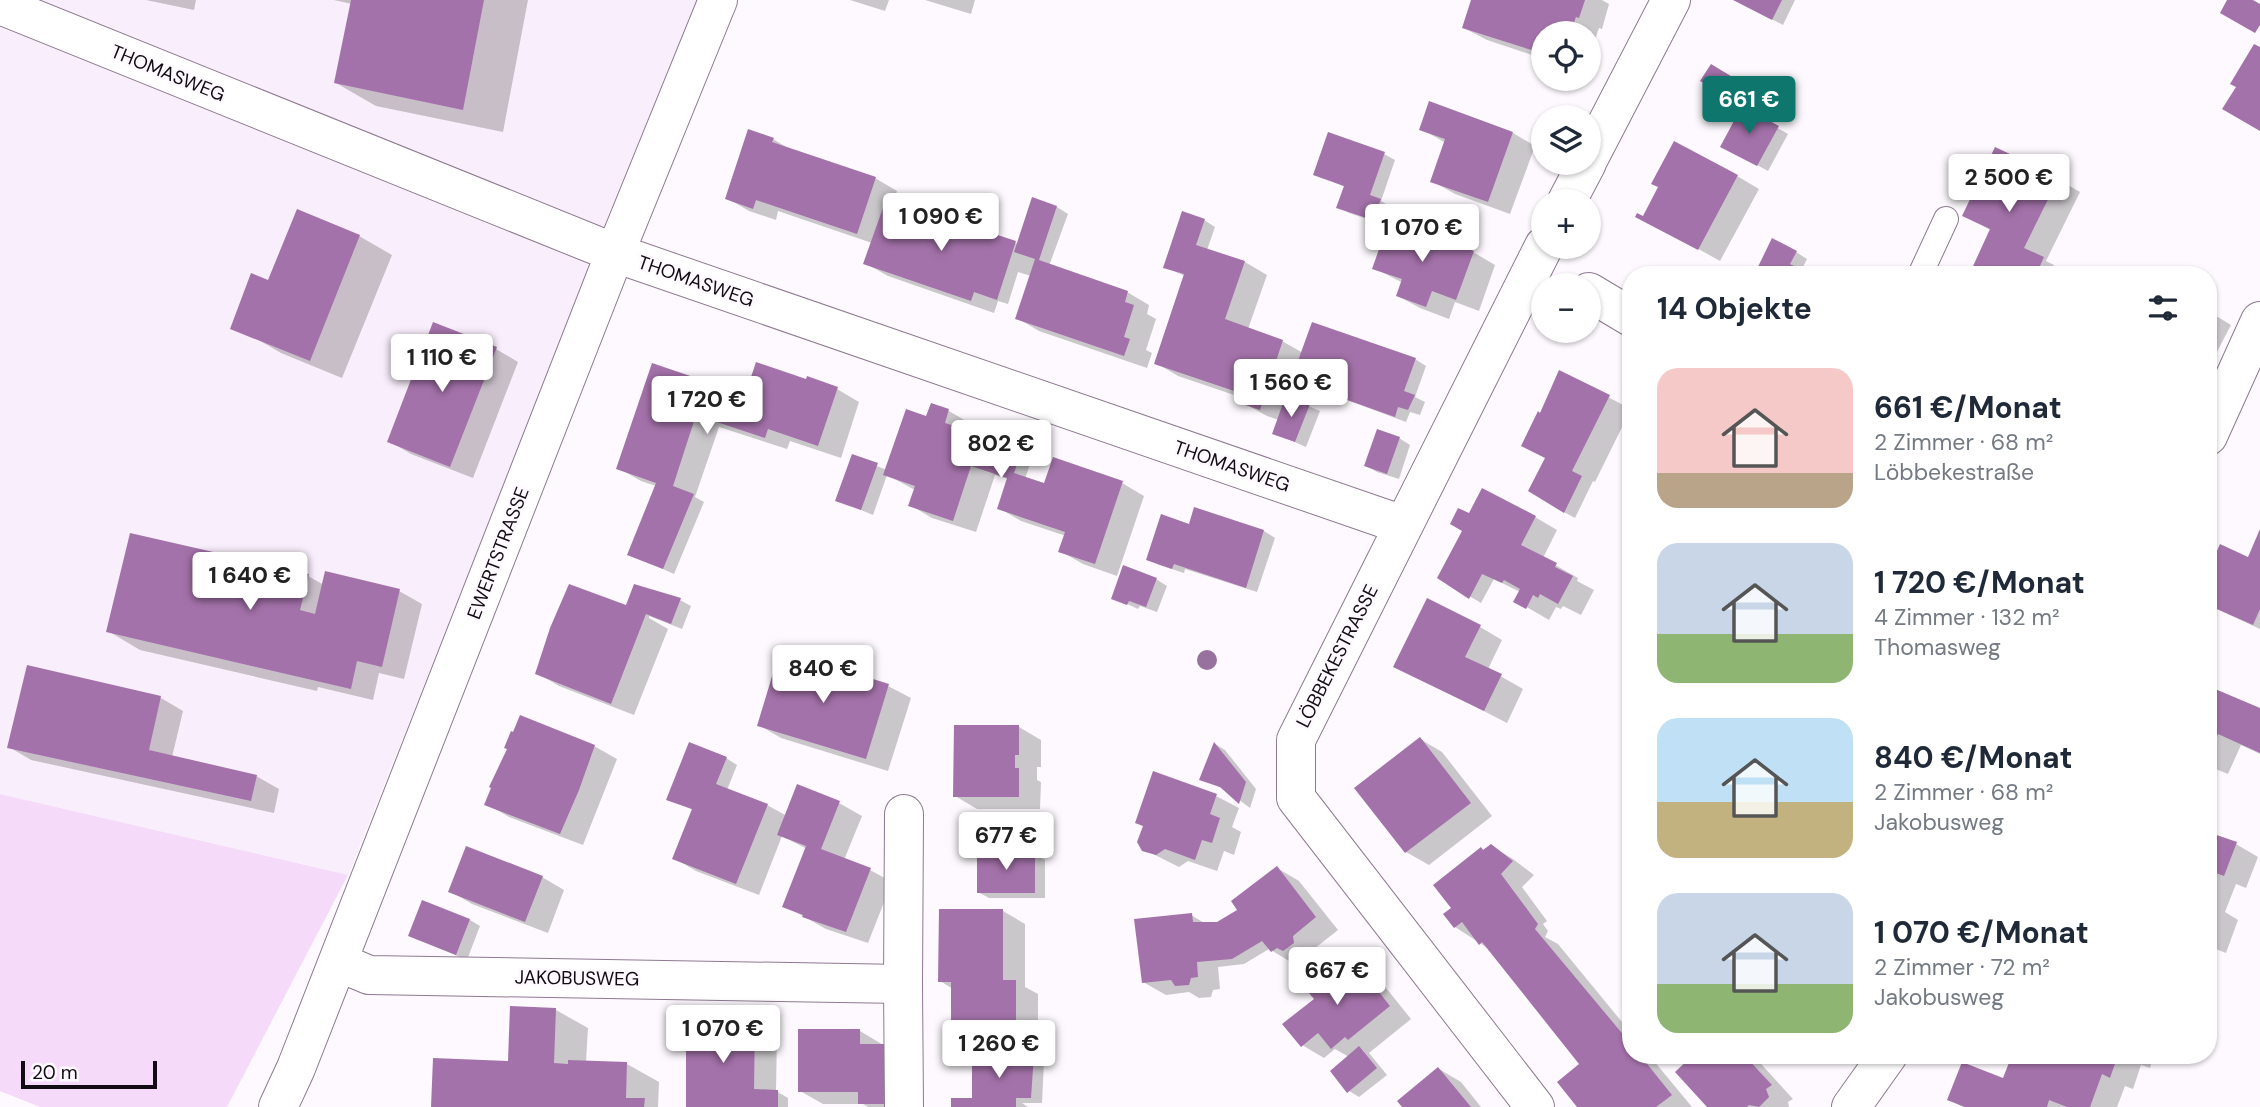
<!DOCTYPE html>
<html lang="de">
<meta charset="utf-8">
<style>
body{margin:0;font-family:"DM Sans",sans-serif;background:#f6f6f7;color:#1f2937;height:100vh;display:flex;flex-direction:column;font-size:26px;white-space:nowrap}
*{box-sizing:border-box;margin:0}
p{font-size:23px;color:#747a83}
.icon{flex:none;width:38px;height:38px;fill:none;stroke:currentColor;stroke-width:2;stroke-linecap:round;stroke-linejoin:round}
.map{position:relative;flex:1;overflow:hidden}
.details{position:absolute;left:1622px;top:266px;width:595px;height:798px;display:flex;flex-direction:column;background:#fff;border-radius:28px;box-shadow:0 2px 5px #0004}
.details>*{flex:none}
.tools{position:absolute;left:1531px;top:21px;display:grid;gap:14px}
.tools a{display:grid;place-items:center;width:70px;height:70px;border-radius:50%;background:#fff;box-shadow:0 2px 5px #0004;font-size:35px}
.scale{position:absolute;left:21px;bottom:18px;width:136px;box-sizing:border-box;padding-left:7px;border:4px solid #130c14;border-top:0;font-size:19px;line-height:24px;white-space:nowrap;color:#130c14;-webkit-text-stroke:5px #fdf9fe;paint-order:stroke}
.price{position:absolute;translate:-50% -60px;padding:0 16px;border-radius:7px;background:#fff;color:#222;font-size:23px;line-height:46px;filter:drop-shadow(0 2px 4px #0008)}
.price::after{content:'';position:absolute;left:50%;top:42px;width:21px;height:16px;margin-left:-10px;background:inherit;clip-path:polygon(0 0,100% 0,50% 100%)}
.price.selected{background:#0f766e;color:#fff}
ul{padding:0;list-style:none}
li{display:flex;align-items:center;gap:21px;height:175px;padding:0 35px}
li span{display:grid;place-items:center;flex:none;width:196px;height:140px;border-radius:21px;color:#555}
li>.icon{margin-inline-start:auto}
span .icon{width:84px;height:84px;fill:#fffc;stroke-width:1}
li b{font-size:30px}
h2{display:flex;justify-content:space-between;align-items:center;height:84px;padding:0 35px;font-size:30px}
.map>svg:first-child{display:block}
.built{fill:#f9eefb}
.green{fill:#f6dafa}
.shadow{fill:#0003}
.building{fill:#a472aa}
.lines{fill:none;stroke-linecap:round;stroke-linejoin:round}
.lane-casing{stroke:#8e7991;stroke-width:26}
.street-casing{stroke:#8e7991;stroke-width:40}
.lane{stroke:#fff;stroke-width:24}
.street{stroke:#fff;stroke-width:38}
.tree{fill:#98729e}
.labels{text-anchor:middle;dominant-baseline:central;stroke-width:5;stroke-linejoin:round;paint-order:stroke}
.street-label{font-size:19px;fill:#130c14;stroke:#fdf9fe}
</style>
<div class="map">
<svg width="2260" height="1107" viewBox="0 0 2260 1107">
<rect width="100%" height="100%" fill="#fdf9fe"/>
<path class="built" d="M0 0H698L348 875 0 794Z"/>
<path class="green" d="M0 794 348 875 227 1107H40L0 1091Z"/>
<path class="shadow" d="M146 0H196L194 10Z
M334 0H528L503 132 376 106 336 83 352 4Z
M850 0H889L885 11Z
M925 0H975L971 14Z
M1473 0H1602L1609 4 1602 29 1599 28 1589 57V33H1544V59L1487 40 1464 28Z
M1736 0H1795L1783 25Z
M1711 66 1754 92 1746 106 1703 80Z
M1743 108 1788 134 1768 171 1722 146Z
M1421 129 1513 133 1535 146 1510 214 1455 194 1432 181 1446 143Z
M773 139 791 150 875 178 897 191 891 209 946 227 969 217 992 231 995 236 1018 244 1033 200 1057 207 1068 214 1049 266 1127 292 1149 305 1147 314 1156 319 1146 350 1152 353 1147 368 1039 331 1017 318 1031 276 1018 272 1008 304 998 301 994 313 888 276 865 263 872 243 778 211 776 220 749 211 727 198Z
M1384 154 1395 160 1381 201 1391 207 1385 225 1349 213 1339 207 1345 187 1315 174Z
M1737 176 1759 189 1720 261 1643 218Z
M2058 179 2080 192 2046 261 2054 265 2050 275H1970L1992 231 1964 215Z
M1204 220 1215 227 1207 250 1245 262 1267 275 1248 329 1282 341 1303 353 1415 359 1426 366 1415 397 1425 402 1420 415 1410 412 1406 422 1296 381 1290 398 1320 411 1306 447 1274 433 1279 420 1267 416 1245 404 1246 399 1178 376 1156 363 1185 276 1165 267Z
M359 236 392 255 342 378 281 353 257 339 269 282Z
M1473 252 1495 265 1479 311 1455 302 1449 319 1420 308 1398 296 1403 283 1374 268Z
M1796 252 1807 259 1801 271 1756 275Z
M2208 311 2231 325 2208 369Z
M496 349 518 362 473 478 411 454 389 441Z
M1560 372 1631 409 1595 482 1593 481 1575 518 1564 512 1547 458 1541 415Z
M708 384 730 398 744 403 837 389 859 402 841 458 790 441 787 449 719 427 695 497 704 502 674 574 629 554 656 486 641 481 618 468Z
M932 405 949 411 971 424 968 432 1023 446 1034 452 1025 479 1045 486 1122 483 1144 496 1117 576 1083 564 1060 551 1066 536 1021 521 999 508 1008 479 995 475 976 532 932 518 910 505 915 490 887 475 873 515 837 500 853 457 887 470 928 419Z
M1399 438 1410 445 1399 479 1377 472 1366 466Z
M1195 509 1264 531 1275 538 1257 592 1185 569 1184 573 1159 565 1148 559 1191 526Z
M1470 516 1535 517 1557 530 1543 558 1578 578 1577 581 1594 590 1581 615 1563 606 1561 609 1556 607 1549 620 1516 601 1520 592 1494 579 1481 603 1439 578Z
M2260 533V629L2208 605 2249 559Z
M308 576 324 585 399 591 422 604 404 679 379 673 373 700 318 687 317 691 140 650 108 631Z
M1156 579 1167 586 1157 612 1140 606 1138 609 1114 598Z
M680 600 691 606 682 629 649 616V618L668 629 634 715 559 686 537 673 634 611Z
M1480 627 1502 640 1488 669 1523 689 1507 723 1396 666Z
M888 686 911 698 888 771 781 738 759 725Z
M2208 688 2260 710V754L2241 745 2228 774 2208 766Z
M161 698 183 711 172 757 256 776 279 789 274 813 31 760 9 747Z
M1019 727 1041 740V767H1037V780L1041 782 1040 809H977L955 796Z
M1420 739 1442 752 1492 816 1429 865 1406 852 1357 788Z
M1215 744 1225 750 1256 789 1250 808 1226 790 1201 779Z
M594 746 617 759 583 845 509 817 487 804Z
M726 758 737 765 727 790 767 805 787 816 798 786 839 803 862 816 844 860 870 870 892 882 868 943 826 929 785 906 807 849 782 836 759 895 696 871 674 858 693 810 668 799Z
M1216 796 1239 808 1232 827 1241 832 1234 855 1224 851 1217 871 1188 861 1179 867 1143 849Z
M2208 834 2236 844 2258 857 2246 888 2236 884 2225 912 2238 920 2226 953 2208 946Z
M1491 846 1513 859 1534 875 1522 887 1547 921 1543 924 1548 931 1545 937 1558 944 1631 1033V1055H1649L1692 1107H1579L1582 1064 1489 949 1455 927 1453 908 1484 851Z
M1034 854 1045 860V898H989L978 892Z
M1277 868 1299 881 1338 930 1314 949 1315 956 1307 963 1300 959 1294 964 1269 949 1244 964 1218 967 1220 989 1213 990 1211 997 1199 998 1189 992 1166 995 1143 982 1191 915 1206 924 1218 923 1237 912Z
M542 877 564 890 548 933 472 904 450 891Z
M1003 911 1025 924V987L1038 994V1049H975L953 1036V989L940 981Z
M470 920 480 926 467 960 410 936Z
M1352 960 1374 973 1411 1019 1369 1053 1387 1075 1359 1097 1349 1091V1057L1335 1049 1324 1058 1302 1045 1326 969 1335 974Z
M556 1010 588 1028 586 1062 627 1064 659 1082 658 1107H433L510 1063Z
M755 1021 777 1034 776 1091 788 1098V1107H688Z
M860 1031 895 1052V1107H868L863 1104H823L800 1091Z
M1696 1055H1753L1793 1099 1788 1102 1789 1107H1709Z
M1819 1055H1834L1829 1061Z
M2014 1055H2154L2150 1068 2141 1065 2133 1089 2125 1086 2117 1107H1963L1950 1100 2004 1080Z
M1033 1056 1044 1062 1042 1103H1022L1028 1107H953L974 1100Z
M1439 1069 1461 1082 1481 1107H1404Z"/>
<path class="building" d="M351 0H484L463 110 334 83Z
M1471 0H1585L1579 18 1576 17 1570 33H1544V54L1462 28Z
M1733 0H1782L1772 20Z
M2227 0H2253L2260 4V25L2255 33 2220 13Z
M2254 44 2260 47V131L2222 109 2236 87 2230 84Z
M1711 64 1744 84 1734 101 1700 81Z
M1429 101 1513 132 1488 202 1430 182 1445 139 1419 130Z
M1742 106 1779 126 1757 166 1720 147Z
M748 129 774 138 772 142 876 177 857 234 756 200 753 209 725 199Z
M1328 132 1385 152 1370 195 1381 199 1373 220 1336 208 1344 186 1313 175Z
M1674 141 1738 175 1698 250 1635 217 1637 213 1643 216 1658 187 1651 184Z
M1995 147 2059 177 2024 248 2044 257 2036 275H1969L1990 229 1962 216Z
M1032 197 1057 206 1039 260 1128 291 1125 302 1134 305 1124 337 1130 339 1124 356 1015 319 1035 259 1014 252Z
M884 205 945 225 951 209 970 216 976 228 1016 241 997 300 974 292 971 301 863 264Z
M297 209 360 235 310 361 230 329 251 273 268 280Z
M1182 211 1205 219 1196 245 1245 261 1225 319 1283 340 1260 410 1243 404 1246 395 1154 364 1184 274 1163 268Z
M1389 221 1474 251 1456 300 1432 291 1426 307 1396 296 1402 279 1372 269Z
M1772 238 1797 251 1790 264 1812 275H1754Z
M433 322 497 347 450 467 387 442Z
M1312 322 1416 358 1404 391 1415 395 1408 410 1398 407 1395 417 1291 380Z
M756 362 806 379 807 376 838 387 818 446 768 429 765 438 696 415 673 486 694 494 663 569 627 555 656 483 616 469 652 363 708 382 707 389 743 401Z
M1559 370 1610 395 1572 471 1582 476 1564 513 1528 491 1545 458 1521 446 1538 411 1540 413Z
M1286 395 1310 404 1295 442 1272 434Z
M931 403 949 409 945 423 980 434 981 430 1024 444 1014 473 1044 483 1053 457 1123 481 1095 564 1058 552 1065 532 997 509 1007 478 971 466 953 521 908 506 915 486 883 475 906 409 926 416Z
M1377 429 1400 437 1387 474 1364 466Z
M852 454 878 463 861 510 835 501Z
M1482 488 1536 516 1521 545 1557 563 1555 567 1573 576 1558 604 1540 594 1538 598 1533 595 1526 609 1513 602 1520 589 1504 580 1502 583 1482 574 1469 599 1437 578 1462 531 1450 524 1458 508 1469 513Z
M1194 507 1264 530 1246 588 1174 564 1172 569 1146 560 1161 514 1189 524Z
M2260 529V609L2253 625 2208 605V571L2220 544 2248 557Z
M130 533 309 574 300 610 315 614 325 571 400 589 382 667 357 661 351 689 106 632Z
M1123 565 1157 578 1146 607 1129 601 1127 605 1111 599Z
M569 584 626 605 634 584 681 598 671 624 646 614 611 704 535 674 550 628Z
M1427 598 1481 625 1465 657 1502 674 1484 711 1393 667Z
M780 650 889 684 866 759 757 726Z
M27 665 161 696 149 750 257 775 251 801 7 748Z
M2208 686 2260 708V753L2218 734 2208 755Z
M520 715 595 745 579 790 560 834 484 805 491 788 489 787 507 749 504 748 511 731 513 732Z
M954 725H1019V755H1015V768H1019V797H953Z
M1420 737 1471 803 1405 853 1354 788Z
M689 742 727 757 716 784 768 804 736 884 672 859 692 809 666 800Z
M1214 742 1246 782 1239 804 1220 787 1199 780Z
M1153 771 1217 794 1210 814 1220 818 1212 843 1202 840 1195 860 1165 849 1156 855 1142 851 1137 842 1143 826 1135 823Z
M797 784 840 801 821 849 871 868 846 932 802 917 803 915 782 907 806 846 777 835Z
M2208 832 2237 842 2224 876 2213 872 2209 884Z
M1491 844 1513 861 1501 874 1538 924 1535 929 1631 1044V1055H1640L1672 1095 1656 1107H1577L1557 1082 1579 1064 1482 942 1479 945 1462 922 1454 928 1443 914 1451 908 1433 885 1481 847 1483 850Z
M466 846 543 876 525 922 448 892Z
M977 852H1035V893H977Z
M1277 866 1316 917 1293 936 1294 943 1283 951 1277 948 1271 952 1262 941 1232 959 1197 962 1198 977 1191 978 1189 985 1175 986 1171 980 1142 983 1134 919 1192 913 1193 922H1217L1237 910 1231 901Z
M422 900 470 919 456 955 408 936Z
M2208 902 2216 905 2209 927H2208Z
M939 909H1003V980H1016V1037H951V982H938Z
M1352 958 1390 1006 1348 1040 1345 1037 1331 1049 1318 1033 1301 1047 1282 1024 1314 999 1309 993 1319 985 1312 977 1326 967 1331 974Z
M510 1006 556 1008 554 1063 568 1064V1060L627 1062 626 1098H645L644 1107H431L433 1058 508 1061Z
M686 1019 755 1020 754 1089 778 1090V1107H686Z
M798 1029H860V1044H884V1104H858V1092H798Z
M1359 1046 1377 1068 1347 1093 1330 1071Z
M972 1053 1034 1054 1031 1098H1016V1107H951V1098H972Z
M1693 1055H1744L1772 1085 1766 1089 1769 1097 1759 1107 1749 1105 1747 1107H1707L1675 1072Z
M2012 1055H2118L2110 1078 2102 1074 2090 1107H2067L2049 1100 2047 1107H1965L1947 1100 1962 1062 2003 1078Z
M1438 1067 1471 1107H1402L1397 1101Z"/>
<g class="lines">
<defs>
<path id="lane" d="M1920 275 1946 219"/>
<path id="street" d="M0 5 615 253 1403 525
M1589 158 1671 0
M1567 201 1587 163
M1589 292 1631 317
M2208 436 2260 321
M338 962 369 975 903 984 904 1107
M903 984 904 814
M278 1107 296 1068 615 253 718 0
M1535 1107 1296 798V740L1544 246
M1851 1107 1888 1055"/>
</defs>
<use href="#lane" class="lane-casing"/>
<use href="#street" class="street-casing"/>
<use href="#lane" class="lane"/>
<use href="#street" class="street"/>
</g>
<circle class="tree" cx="1207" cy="660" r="10"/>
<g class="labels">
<g class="street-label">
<text transform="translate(168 73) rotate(22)">THOMASWEG</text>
<text transform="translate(696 281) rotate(19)">THOMASWEG</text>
<text transform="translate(1232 466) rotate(19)">THOMASWEG</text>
<text transform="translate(498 553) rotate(-69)">EWERTSTRASSE</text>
<text transform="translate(1337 656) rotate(-63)">LÖBBEKESTRASSE</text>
<text transform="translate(577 978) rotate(1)">JAKOBUSWEG</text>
</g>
</g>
</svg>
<div class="tools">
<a><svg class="icon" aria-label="locate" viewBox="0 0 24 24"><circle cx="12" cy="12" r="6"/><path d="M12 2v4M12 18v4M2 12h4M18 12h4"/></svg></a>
<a><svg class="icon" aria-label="layers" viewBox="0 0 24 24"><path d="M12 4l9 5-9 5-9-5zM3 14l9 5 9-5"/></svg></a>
<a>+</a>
<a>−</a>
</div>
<div class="scale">20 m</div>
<b class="price selected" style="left:1749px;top:136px">661 €</b>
<b class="price" style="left:2009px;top:214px">2 500 €</b>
<b class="price" style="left:941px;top:253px">1 090 €</b>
<b class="price" style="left:1422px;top:264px">1 070 €</b>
<b class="price" style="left:442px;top:394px">1 110 €</b>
<b class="price" style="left:1291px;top:419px">1 560 €</b>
<b class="price" style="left:707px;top:436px">1 720 €</b>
<b class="price" style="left:1001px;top:480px">802 €</b>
<b class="price" style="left:250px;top:612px">1 640 €</b>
<b class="price" style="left:823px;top:705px">840 €</b>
<b class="price" style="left:1006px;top:872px">677 €</b>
<b class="price" style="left:1337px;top:1007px">667 €</b>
<b class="price" style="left:723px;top:1065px">1 070 €</b>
<b class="price" style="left:999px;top:1080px">1 260 €</b>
<section class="details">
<h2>14 Objekte<svg class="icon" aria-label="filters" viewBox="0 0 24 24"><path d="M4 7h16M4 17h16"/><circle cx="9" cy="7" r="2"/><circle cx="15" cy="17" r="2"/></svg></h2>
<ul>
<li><span style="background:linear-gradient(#f6c9c9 75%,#b9a48a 0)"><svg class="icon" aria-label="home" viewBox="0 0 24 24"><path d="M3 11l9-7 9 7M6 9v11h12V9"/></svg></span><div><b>661 €/Monat</b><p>2 Zimmer · 68 m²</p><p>Löbbekestraße</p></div></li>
<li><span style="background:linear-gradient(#c9d6e8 65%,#8fb573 0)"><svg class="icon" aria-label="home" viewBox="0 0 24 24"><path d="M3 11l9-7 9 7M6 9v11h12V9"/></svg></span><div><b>1 720 €/Monat</b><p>4 Zimmer · 132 m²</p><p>Thomasweg</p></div></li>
<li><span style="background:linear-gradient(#bfe0f5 60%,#c2b280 0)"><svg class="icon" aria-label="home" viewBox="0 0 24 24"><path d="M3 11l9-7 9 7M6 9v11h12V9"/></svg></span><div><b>840 €/Monat</b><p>2 Zimmer · 68 m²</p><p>Jakobusweg</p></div></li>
<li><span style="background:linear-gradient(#c9d6e8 65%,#8fb573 0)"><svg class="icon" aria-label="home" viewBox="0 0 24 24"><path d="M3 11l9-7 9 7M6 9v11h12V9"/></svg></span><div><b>1 070 €/Monat</b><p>2 Zimmer · 72 m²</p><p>Jakobusweg</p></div></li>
</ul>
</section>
</div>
